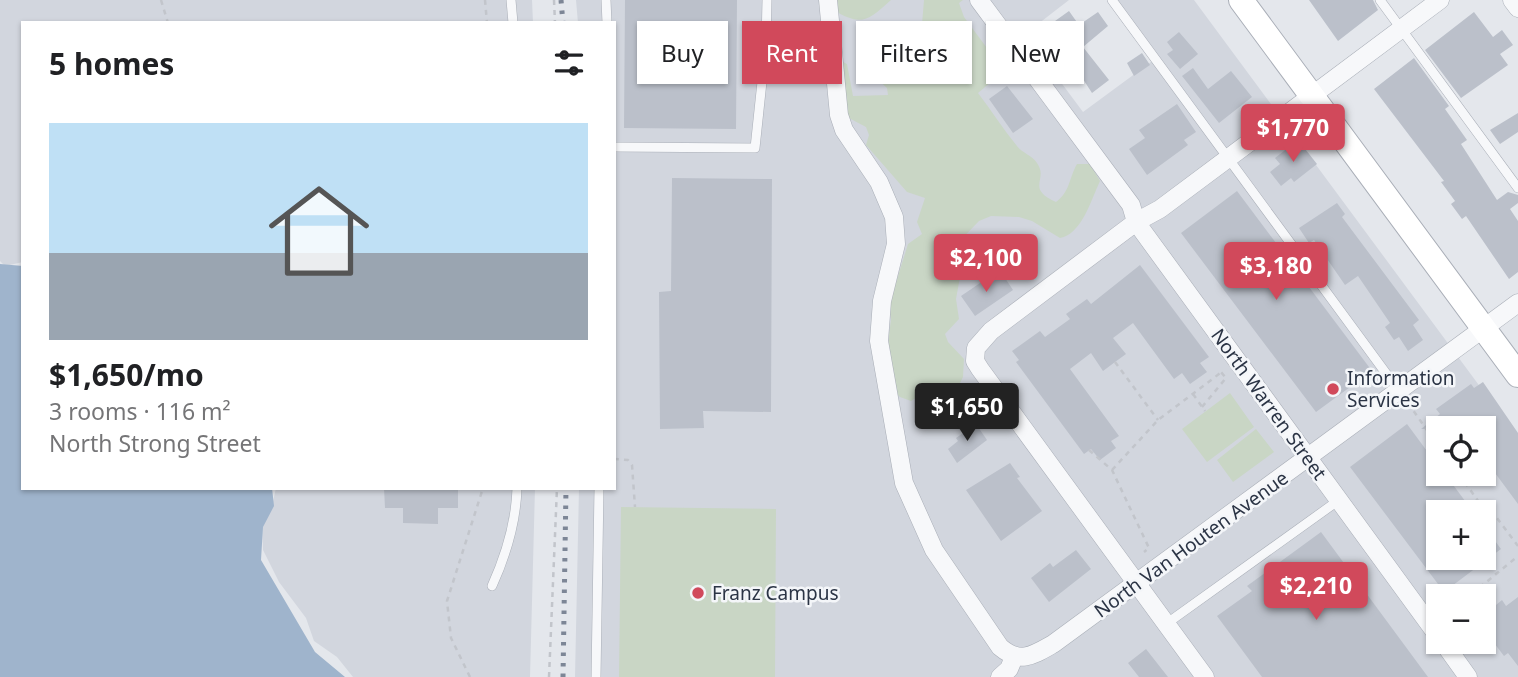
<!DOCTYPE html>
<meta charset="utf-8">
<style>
body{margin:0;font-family:"Noto Sans",sans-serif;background:#f6f6f6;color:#202124;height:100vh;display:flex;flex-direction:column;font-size:26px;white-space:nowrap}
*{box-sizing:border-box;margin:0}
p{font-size:23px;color:#757577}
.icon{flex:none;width:38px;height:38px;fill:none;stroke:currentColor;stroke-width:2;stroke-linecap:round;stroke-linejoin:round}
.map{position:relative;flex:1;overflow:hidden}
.panel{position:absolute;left:21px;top:21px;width:595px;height:469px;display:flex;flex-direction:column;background:#fff;border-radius:0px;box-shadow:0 2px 5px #0004}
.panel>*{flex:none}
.hud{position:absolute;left:637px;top:21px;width:665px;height:63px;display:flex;gap:14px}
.buttons{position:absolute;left:1426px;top:416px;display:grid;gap:14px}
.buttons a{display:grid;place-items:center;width:70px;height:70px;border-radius:0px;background:#fff;box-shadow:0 2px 5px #0004;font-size:35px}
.price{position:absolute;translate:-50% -60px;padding:0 16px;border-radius:7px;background:#d1495b;color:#fff;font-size:23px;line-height:46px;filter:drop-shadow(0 2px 4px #0008)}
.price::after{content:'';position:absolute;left:50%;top:42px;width:21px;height:16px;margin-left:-10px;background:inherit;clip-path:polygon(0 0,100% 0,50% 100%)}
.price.active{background:#222;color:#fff}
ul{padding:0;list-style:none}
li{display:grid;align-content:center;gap:14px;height:371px;padding:0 28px}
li+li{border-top:2px solid #e0e0e0}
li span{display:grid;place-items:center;height:217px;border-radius:0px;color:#555}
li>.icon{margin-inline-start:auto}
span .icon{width:126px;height:126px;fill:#fffc;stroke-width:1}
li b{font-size:30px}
h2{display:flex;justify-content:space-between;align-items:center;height:84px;padding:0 28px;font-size:30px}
.pill{padding:0 24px;border-radius:0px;background:#fff;box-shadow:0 2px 5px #0004;font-size:24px;line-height:63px}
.pill.active{background:#d1495b;color:#fff}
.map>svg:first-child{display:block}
.built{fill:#d2d6de;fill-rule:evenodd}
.green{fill:#c9d6c5}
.water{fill:#9fb4cc}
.building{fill:#bbc0ca}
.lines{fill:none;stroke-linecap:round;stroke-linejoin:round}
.lane-casing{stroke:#a9aeb7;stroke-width:10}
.street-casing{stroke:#a9aeb7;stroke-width:19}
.secondary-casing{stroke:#a9aeb7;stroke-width:26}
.path{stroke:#c2c5cb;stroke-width:2.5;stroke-dasharray:5 5;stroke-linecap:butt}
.lane{stroke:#f7f8fa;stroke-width:9}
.street{stroke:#f7f8fa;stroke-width:18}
.secondary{stroke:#fff;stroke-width:24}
.rail{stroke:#7d8696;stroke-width:5;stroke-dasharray:3.5 7;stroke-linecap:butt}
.poi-dot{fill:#d1495b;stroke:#f4f6f9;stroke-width:2.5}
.labels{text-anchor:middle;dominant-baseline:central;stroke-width:5;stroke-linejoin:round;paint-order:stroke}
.poi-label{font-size:19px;fill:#2b3445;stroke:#f4f6f9;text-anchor:start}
.street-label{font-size:19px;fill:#2b3445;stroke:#f4f6f9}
</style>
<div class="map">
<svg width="1518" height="677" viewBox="0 0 1518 677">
<rect width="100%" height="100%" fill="#e4e7ec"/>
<path class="built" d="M0 0H532L533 23H23V262L5 266 0 261Z
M576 0H1069L1025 34 1083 112 1155 59 1112 0H1194L1518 438V677H575L579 488H614V23H578ZM1438 429H1484V474H1438ZM1438 513H1484V558H1438ZM1438 597H1484V642H1438Z
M276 488H535L530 677H353L337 657 314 641 306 618 279 582 263 550 262 521 272 506Z"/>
<path class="green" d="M832 0H891C867 22 861 26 833 10Z
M924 0H963L959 3 964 17 1004 71 978 93C991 110 1003 129 1017 146 1022 153 1032 155 1037 163 1049 180 1025 188 1056 202 1070 192 1069 178 1077 164H1090L1100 181C1091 200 1082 234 1060 238L1032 221 1019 217 991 216 979 221 952 249 951 259 960 277 956 299 959 319 945 334 948 342 964 359 963 377 957 389 932 388 911 401 900 397 893 390 888 344 891 319 889 305 908 244 922 234 917 222 925 198 907 192 866 145 869 135 866 127 847 117 841 61 847 64 853 96 888 95 887 88 873 75 874 67 936 53 932 38 922 24Z
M1230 393 1254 427 1207 462 1182 429Z
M1256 429 1274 452 1233 482 1217 460Z
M621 507 776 509 775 677H619Z"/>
<path class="water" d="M0 264 23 266V488H272L274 506 263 527 261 560 315 652 345 677H0Z"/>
<path class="building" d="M625 0H737L736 129 624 128Z
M1309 0H1373L1378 10 1338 41Z
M1069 11 1079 25 1098 12 1108 26 1083 47 1109 80 1092 93 1052 31 1059 26 1055 21Z
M1474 12 1493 37 1502 30 1513 45 1500 54 1508 65 1461 98 1425 50Z
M1179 32 1198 54 1180 69 1167 54 1173 50 1167 42Z
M1142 53 1150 65 1134 76 1127 63Z
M1414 58 1449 106 1445 109 1467 140 1461 144 1497 200 1508 192 1518 195V203L1510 209 1518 221V272L1509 279 1466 216 1462 219 1451 204 1455 201 1441 182 1444 181 1374 89Z
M1193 68 1208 89 1231 71 1252 97 1219 123 1182 76Z
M1007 86 1033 119 1013 133 989 99Z
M1177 104 1196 132 1184 140 1188 145 1147 175 1129 149 1145 138 1139 130Z
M1518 113V132L1500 144 1490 130Z
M1298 140 1317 164 1294 182 1291 178 1281 186 1270 172 1280 164 1275 158Z
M672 178 772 179 771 412 703 411 704 428 660 429 659 292 671 291Z
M1237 191 1372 371 1316 412 1181 233Z
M1337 203 1345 214 1342 217 1419 320 1413 325 1423 340 1408 351 1399 337 1394 340 1385 327 1390 323 1358 276 1345 285 1314 240 1309 243 1299 228Z
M1140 265 1209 357 1200 363 1207 372 1190 384 1182 373 1174 379 1133 323 1113 338 1126 354 1115 362 1103 371 1091 353 1070 369 1119 436 1111 441 1116 448 1100 460 1091 449 1084 454 1016 362 1019 360 1012 351 1040 331 1045 337 1070 319 1066 314 1087 299 1091 304Z
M1003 275 1013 290 975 316 961 296 986 279 989 284Z
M1483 382 1518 433V504L1484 458V429H1421L1440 414 1436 409 1471 384 1474 388Z
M976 424 987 440 957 463 948 449 958 441 956 438Z
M1407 424 1438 466V474H1445L1474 513H1438V558H1484V526L1501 549 1444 592 1350 467Z
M1010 463 1020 477 1017 478 1042 511 1001 541 966 490Z
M384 488H458V508H438V524L403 523V508H385Z
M1321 532 1428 677H1262L1217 616 1252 591 1247 586Z
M1076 550 1091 569 1049 602 1031 578 1050 563 1053 567Z
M1518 597V666L1508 653 1504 656 1485 631 1489 628 1484 622V607L1493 601 1496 605 1502 600 1506 606Z
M1146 649 1168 677H1139L1128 663Z"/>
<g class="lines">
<defs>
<path id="lane" d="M511 0 513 23
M606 0 607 23
M1112 0 1399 391
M1380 0 1518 188
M614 147 755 148 766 44 767 0
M492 586C506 555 516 522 517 488
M1166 624 1339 500
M596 677 599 488"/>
<path id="street" d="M828 0 839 115 844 130 879 182 894 217 896 244 882 301 879 341 904 483 934 550 1000 647C1020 664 1032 656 1053 644L1518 303
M979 0 1131 205 1136 222 1438 636
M1512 0 1518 8
M1443 642 1468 677
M1000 677 1009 669 1014 657
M1205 677 980 369 975 361 976 348 991 331 1136 222 1160 209 1440 0"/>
<path id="secondary" d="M1241 0 1518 375"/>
</defs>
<use href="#lane" class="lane-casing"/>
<use href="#street" class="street-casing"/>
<use href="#secondary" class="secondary-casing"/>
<path class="path" d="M161 0 168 23
M485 0 487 23
M554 0 555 23
M1115 362 1158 420
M1193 394 1205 411
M1408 403 1438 446
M1202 407 1226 378 1221 372
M1089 450 1112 470 1149 548 1144 552
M614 459 628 460 632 465 635 507
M1112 470 1158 420 1223 371
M1459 474 1488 515 1497 518 1518 546
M1462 597 1484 584 1518 556
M470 677 451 638 447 601 483 488
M549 677 557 488"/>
<use href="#lane" class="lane"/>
<use href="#street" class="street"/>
<use href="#secondary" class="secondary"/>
<path class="rail" d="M561 0 563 23
M563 677 566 488"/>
</g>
<g class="poi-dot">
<circle cx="1333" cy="389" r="7"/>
<circle cx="698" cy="593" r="7"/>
</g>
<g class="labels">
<g class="poi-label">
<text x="1347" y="378">Information<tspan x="1347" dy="22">Services</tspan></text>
<text x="712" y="593">Franz Campus</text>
</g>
<g class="street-label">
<text transform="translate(1269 404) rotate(54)">North Warren Street</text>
<text transform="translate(1191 544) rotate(-36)">North Van Houten Avenue</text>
</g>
</g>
</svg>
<div class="buttons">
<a><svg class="icon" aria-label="locate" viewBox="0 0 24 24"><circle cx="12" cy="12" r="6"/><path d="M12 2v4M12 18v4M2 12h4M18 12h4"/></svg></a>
<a>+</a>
<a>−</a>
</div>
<b class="price" style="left:1293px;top:164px">$1,770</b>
<b class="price" style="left:986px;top:294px">$2,100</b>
<b class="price" style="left:1276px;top:302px">$3,180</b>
<b class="price active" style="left:967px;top:443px">$1,650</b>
<b class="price" style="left:1316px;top:622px">$2,210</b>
<div class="hud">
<a class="pill">Buy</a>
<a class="pill active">Rent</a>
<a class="pill">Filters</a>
<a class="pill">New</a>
</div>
<section class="panel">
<h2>5 homes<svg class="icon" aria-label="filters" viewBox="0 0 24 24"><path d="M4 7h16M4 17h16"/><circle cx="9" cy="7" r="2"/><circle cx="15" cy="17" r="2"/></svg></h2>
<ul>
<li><span style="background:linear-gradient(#bfe0f5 60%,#9aa5b1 0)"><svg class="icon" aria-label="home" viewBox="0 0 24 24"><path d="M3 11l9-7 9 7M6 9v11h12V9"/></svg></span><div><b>$1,650/mo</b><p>3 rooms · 116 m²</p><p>North Strong Street</p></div></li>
</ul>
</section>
</div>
